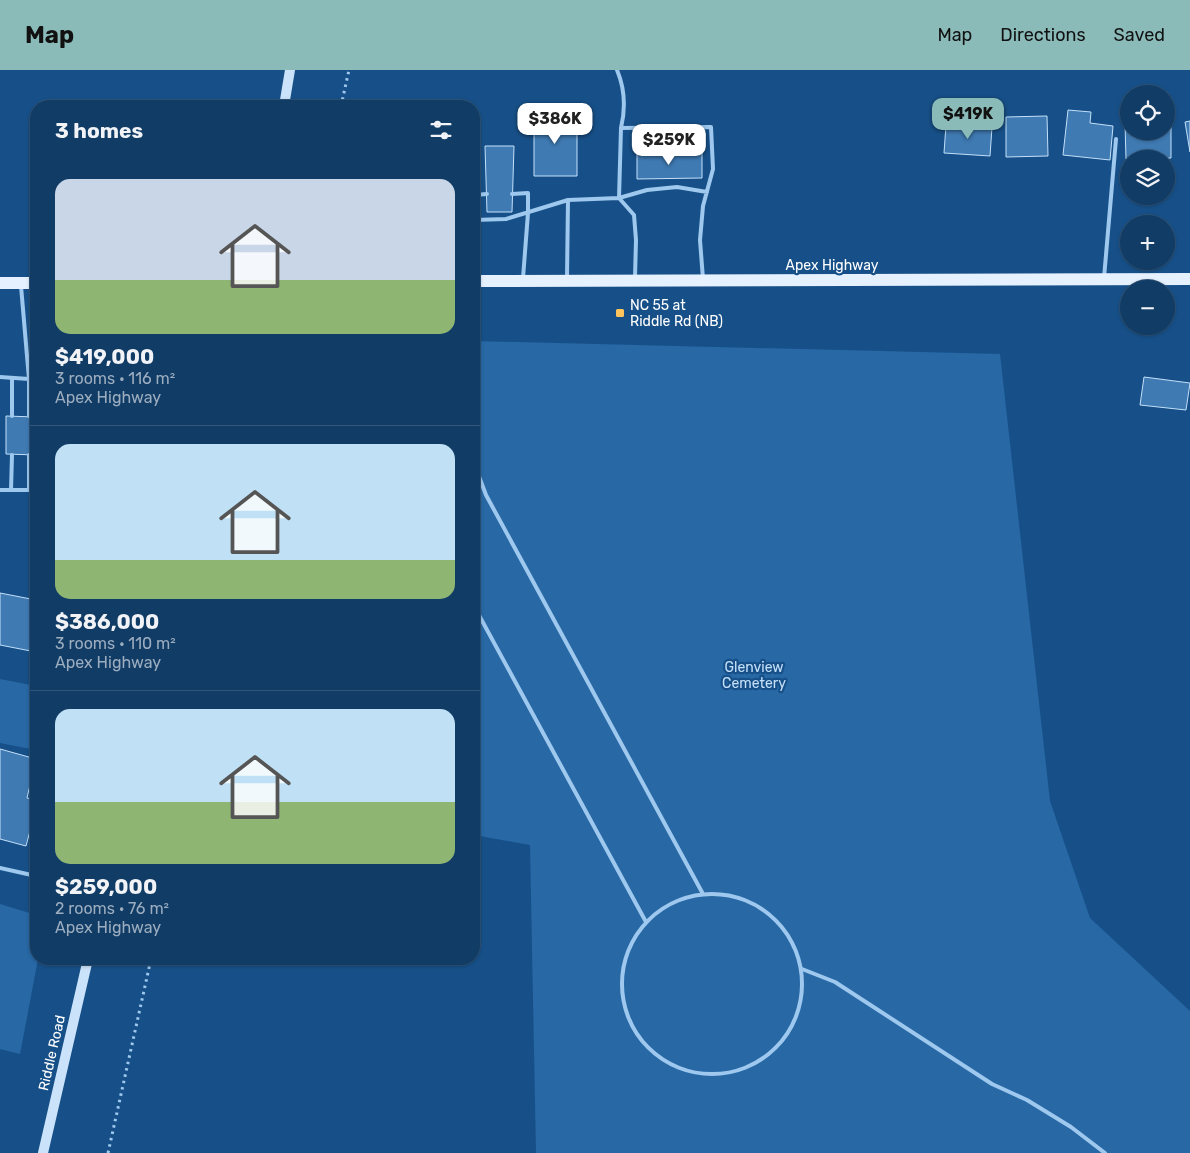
<!DOCTYPE html>
<meta charset="utf-8">
<style>
body{margin:0;font-family:Rubik,sans-serif;background:#1e476f;color:#f1f3f6;height:100vh;display:flex;flex-direction:column;font-size:19px;white-space:nowrap}
*{box-sizing:border-box;margin:0}
p{font-size:16px;color:#9cadbf}
.icon{flex:none;width:28px;height:28px;fill:none;stroke:currentColor;stroke-width:2;stroke-linecap:round;stroke-linejoin:round}
.map{position:relative;flex:1;overflow:hidden}
.details{position:absolute;left:30px;top:30px;width:450px;height:865px;display:flex;flex-direction:column;background:#113c66;border-radius:20px;box-shadow:0 1px 4px #0004,0 0 0 1px #30567a}
.details>*{flex:none}
.tools{position:absolute;left:1120px;top:15px;display:grid;gap:10px}
.tools a{display:grid;place-items:center;width:55px;height:55px;border-radius:50%;background:#113c66;box-shadow:0 1px 4px #0004,0 0 0 1px #30567a;font-size:25px}
.price{position:absolute;translate:-50% -42px;padding:0 11px;border-radius:10px;background:#fff;color:#222;font-size:16px;line-height:32px;filter:drop-shadow(0 1px 2px #0008)}
.price::after{content:'';position:absolute;left:50%;top:30px;width:15px;height:11px;margin-left:-8px;background:inherit;clip-path:polygon(0 0,100% 0,50% 100%)}
.price.selected{background:#8bbbb9;color:#111}
ul{padding:0;list-style:none}
li{display:grid;align-content:center;gap:10px;height:265px;padding:0 25px}
li+li{border-top:1px solid #30567a}
li span{display:grid;place-items:center;height:155px;border-radius:15px;color:#555}
li>.icon{margin-inline-start:auto}
span .icon{width:90px;height:90px;fill:#fffc;stroke-width:1}
li b{font-size:21px}
h2{display:flex;justify-content:space-between;align-items:center;height:60px;padding:0 25px;font-size:21px}
header{display:flex;align-items:center;gap:30px;box-sizing:border-box;height:70px;padding:0 25px;background:#8bbbb9;color:#111}
header strong{font-size:24px}
nav{display:flex;gap:28px;margin-inline-start:auto;font-size:18px}
.map>svg:first-child{display:block}
.green{fill:#2768a5}
.building{fill:#3f7ab2;stroke:#c4e0fa}
.lines{fill:none;stroke-linecap:round;stroke-linejoin:round}
.path{stroke:#9ec8ee;stroke-width:3;stroke-dasharray:2.5 4;stroke-linecap:butt}
.service{stroke:#9ec8ee;stroke-width:4}
.secondary{stroke:#cbe3fa;stroke-width:10}
.primary{stroke:#e5f1ff;stroke-width:12}
.poi-dot{fill:#ffc45b;stroke:#175088;stroke-width:2}
.labels{text-anchor:middle;dominant-baseline:central;stroke-width:4.5;stroke-linejoin:round;paint-order:stroke}
.street-label{font-size:14px;fill:#fff;stroke:#175088}
.poi-label{font-size:14px;fill:#fff;stroke:#175088;text-anchor:start}
.park-label{font-size:14px;fill:#c4e0fa;stroke:#175088}
</style>
<header>
<strong>Map</strong>
<nav><a>Map</a><a>Directions</a><a>Saved</a></nav>
</header>
<div class="map">
<svg width="1190" height="1083" viewBox="0 0 1190 1083">
<rect width="100%" height="100%" fill="#175088"/>
<path class="green" d="M474 271 1000 284 1050 731 1090 848 1190 941V1083H536L530 775 474 765Z
M0 609 36 616V680L0 673Z
M0 834 36 845V889H38L20 984 0 979Z"/>
<path class="building" d="M1068 40 1091 42 1090 53 1113 56 1110 90 1063 85Z
M534 43 577 44V106H534Z
M1047 46 1048 86 1006 87V47Z
M1190 51V82L1185 52Z
M1166 52H1171V88L1126 89 1125 53H1129V61H1166Z
M946 55 992 57 990 86 944 83Z
M485 76H514L512 142H487Z
M637 83H702V108L637 109Z
M1144 307 1190 313 1186 340 1140 335Z
M6 346 36 347V385L6 384Z
M0 523 36 530V582L0 575Z
M0 679 36 689 27 728 36 730V738L26 776 0 769Z"/>
<g class="lines">
<path class="path" d="M341 36 349 0
M108 1083 151 889"/>
<path class="service" d="M617 0C625 19 626 37 621 58
M512 124 528 123V143L523 208
M474 125 487 124
M474 150 506 149 568 130
M635 207 636 170 634 145 619 128 621 58 711 57 713 99 703 136 700 170 703 209
M567 208 568 130 619 128 647 120 677 117 707 122
M1104 208 1116 69
M21 216 29 309H36
M0 307 29 309V346
M12 346V308
M29 385V420
M474 393 486 425 703 824
M0 420H36
M11 420 12 385
M474 536 646 852
M0 798 36 806
M622 914a90 90 0 1 1 180 0a90 90 0 1 1-180 0Z
M802 899 835 912 992 1014 1027 1030 1071 1057 1105 1083"/>
<path class="secondary" d="M284 36 290 0
M43 1083 88 889"/>
<path class="primary" d="M474 211 1190 209
M0 213H36"/>
</g>
<rect class="poi-dot" x="615" y="238" width="10" height="10" rx="2.5"/>
<g class="labels">
<g class="street-label">
<text x="832" y="195">Apex Highway</text>
<text transform="translate(52 983) rotate(-77)">Riddle Road</text>
</g>
<g class="poi-label">
<text x="630" y="235">NC 55 at<tspan x="630" dy="16">Riddle Rd (NB)</tspan></text>
</g>
<g class="park-label">
<text x="754" y="597">Glenview<tspan x="754" dy="16">Cemetery</tspan></text>
</g>
</g>
</svg>
<div class="tools">
<a><svg class="icon" aria-label="locate" viewBox="0 0 24 24"><circle cx="12" cy="12" r="6"/><path d="M12 2v4M12 18v4M2 12h4M18 12h4"/></svg></a>
<a><svg class="icon" aria-label="layers" viewBox="0 0 24 24"><path d="M12 4l9 5-9 5-9-5zM3 14l9 5 9-5"/></svg></a>
<a>+</a>
<a>−</a>
</div>
<b class="price selected" style="left:968px;top:70px">$419K</b>
<b class="price" style="left:555px;top:75px">$386K</b>
<b class="price" style="left:669px;top:96px">$259K</b>
<section class="details">
<h2>3 homes<svg class="icon" aria-label="filters" viewBox="0 0 24 24"><path d="M4 7h16M4 17h16"/><circle cx="9" cy="7" r="2"/><circle cx="15" cy="17" r="2"/></svg></h2>
<ul>
<li><span style="background:linear-gradient(#c9d6e8 65%,#8fb573 0)"><svg class="icon" aria-label="home" viewBox="0 0 24 24"><path d="M3 11l9-7 9 7M6 9v11h12V9"/></svg></span><div><b>$419,000</b><p>3 rooms · 116 m²</p><p>Apex Highway</p></div></li>
<li><span style="background:linear-gradient(#bfe0f5 75%,#8fb573 0)"><svg class="icon" aria-label="home" viewBox="0 0 24 24"><path d="M3 11l9-7 9 7M6 9v11h12V9"/></svg></span><div><b>$386,000</b><p>3 rooms · 110 m²</p><p>Apex Highway</p></div></li>
<li><span style="background:linear-gradient(#bfe0f5 60%,#8fb573 0)"><svg class="icon" aria-label="home" viewBox="0 0 24 24"><path d="M3 11l9-7 9 7M6 9v11h12V9"/></svg></span><div><b>$259,000</b><p>2 rooms · 76 m²</p><p>Apex Highway</p></div></li>
</ul>
</section>
</div>
